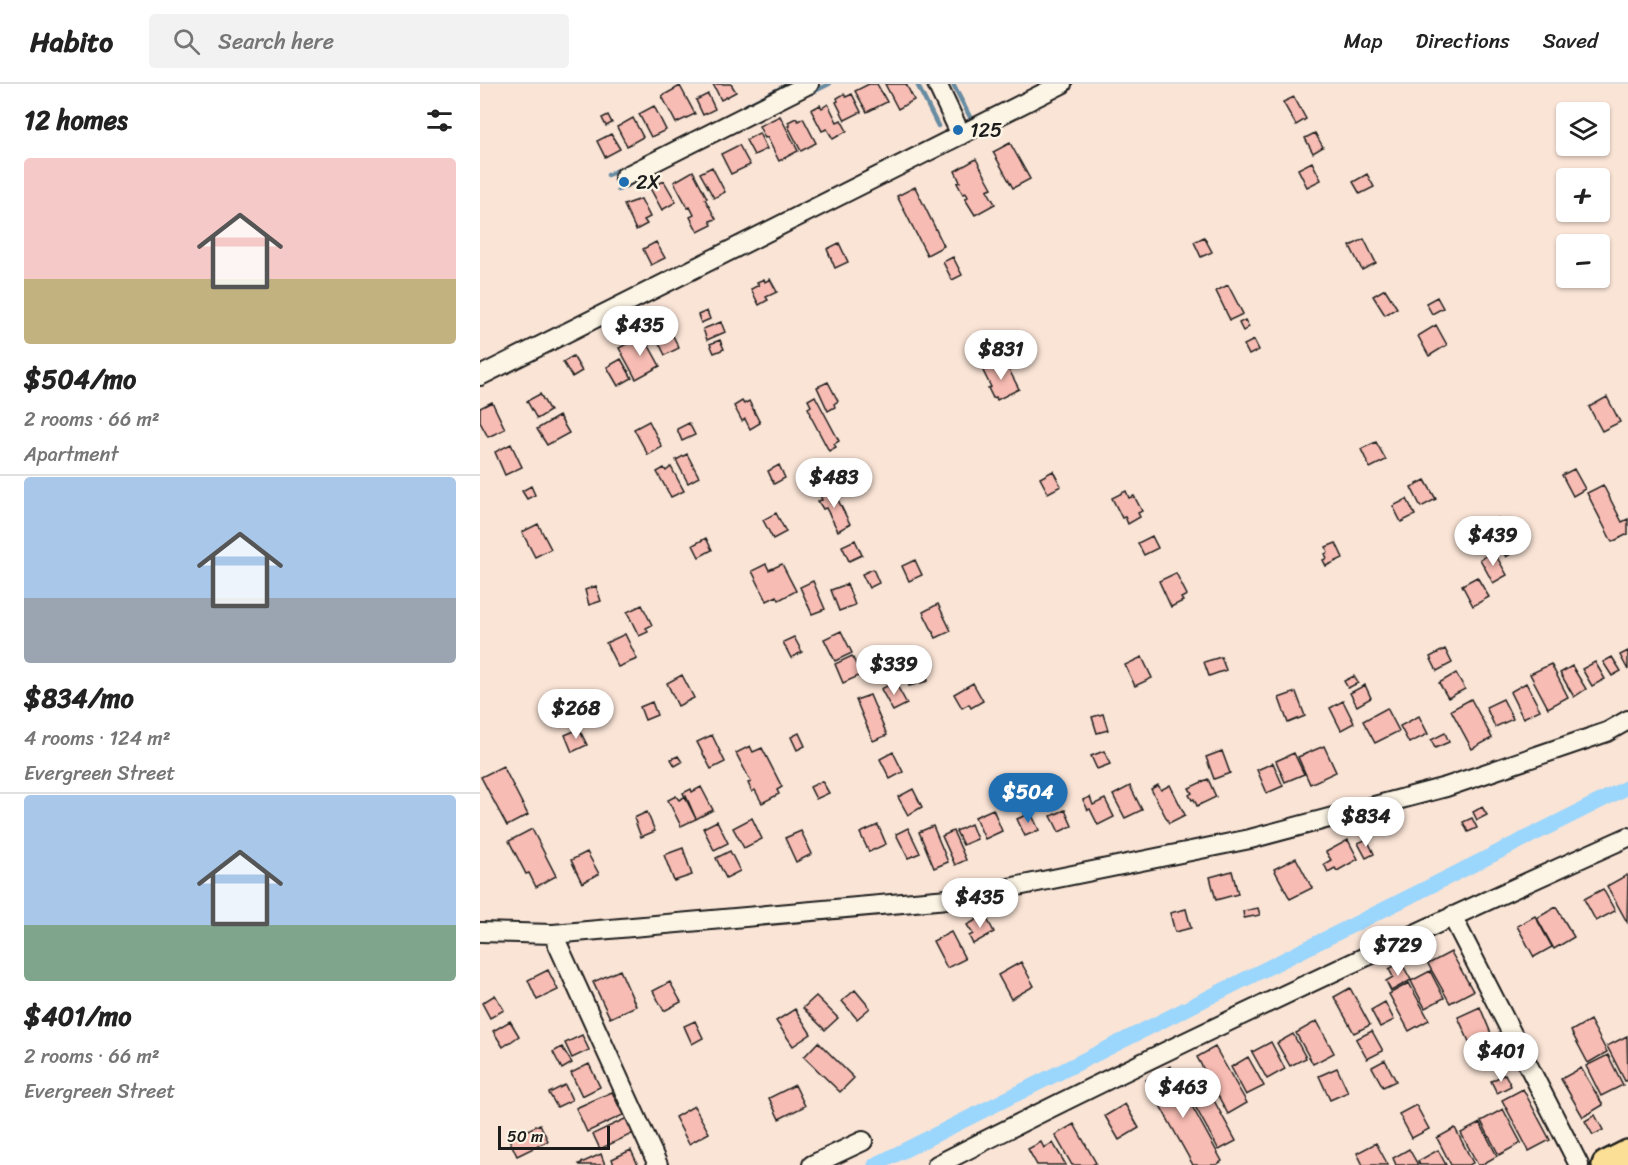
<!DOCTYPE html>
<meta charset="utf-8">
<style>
body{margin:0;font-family:Sriracha,sans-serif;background:#f2f2f2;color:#222;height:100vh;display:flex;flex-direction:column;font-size:22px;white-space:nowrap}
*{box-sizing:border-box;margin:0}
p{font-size:20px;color:#767676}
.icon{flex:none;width:33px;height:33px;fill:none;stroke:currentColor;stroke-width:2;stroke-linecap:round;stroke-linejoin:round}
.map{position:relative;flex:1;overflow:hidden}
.panel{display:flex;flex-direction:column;background:#fff;width:480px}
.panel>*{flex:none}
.tools{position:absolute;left:1076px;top:18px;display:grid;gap:12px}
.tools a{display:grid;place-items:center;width:54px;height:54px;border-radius:6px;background:#fff;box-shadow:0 2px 4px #0004;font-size:30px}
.scale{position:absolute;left:18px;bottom:15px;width:112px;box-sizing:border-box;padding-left:6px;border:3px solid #1c1c1c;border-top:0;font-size:16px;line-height:21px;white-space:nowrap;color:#1c1c1c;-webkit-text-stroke:4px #fcf5e5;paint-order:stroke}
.price{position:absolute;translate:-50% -51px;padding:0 14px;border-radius:21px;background:#fff;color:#222;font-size:20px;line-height:39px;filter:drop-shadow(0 2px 3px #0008)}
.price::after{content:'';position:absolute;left:50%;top:36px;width:18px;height:14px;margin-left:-9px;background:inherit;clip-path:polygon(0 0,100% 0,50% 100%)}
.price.active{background:#1f6fb2;color:#fff}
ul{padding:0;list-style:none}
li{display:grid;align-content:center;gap:12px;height:318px;padding:0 24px}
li+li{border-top:2px solid #e0e0e0}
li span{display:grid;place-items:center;height:186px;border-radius:6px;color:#555}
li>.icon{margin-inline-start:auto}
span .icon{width:108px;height:108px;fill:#fffc;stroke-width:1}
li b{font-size:26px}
h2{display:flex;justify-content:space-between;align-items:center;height:72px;padding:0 24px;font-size:26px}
header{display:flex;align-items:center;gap:36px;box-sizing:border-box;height:84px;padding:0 30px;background:#fff;border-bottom:2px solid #e0e0e0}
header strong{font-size:28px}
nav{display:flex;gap:33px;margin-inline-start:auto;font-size:21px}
.search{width:420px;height:54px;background:#f2f2f2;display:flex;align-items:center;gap:15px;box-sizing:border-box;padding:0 21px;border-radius:6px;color:#767676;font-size:22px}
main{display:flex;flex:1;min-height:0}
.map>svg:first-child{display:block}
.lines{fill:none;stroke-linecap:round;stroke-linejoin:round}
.stream{stroke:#688ca2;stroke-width:4.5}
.canal{stroke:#9bd6fc;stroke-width:15}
.building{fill:#f7bcb3;stroke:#1c1c1c;stroke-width:1.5}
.minor-casing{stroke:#1c1c1c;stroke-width:22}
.primary-casing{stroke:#1c1c1c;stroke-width:32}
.minor{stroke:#fcf5e5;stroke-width:18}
.primary{stroke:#fbdf96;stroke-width:27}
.poi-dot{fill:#1f6fb2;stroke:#fcf5e5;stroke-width:2}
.labels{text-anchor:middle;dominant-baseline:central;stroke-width:5;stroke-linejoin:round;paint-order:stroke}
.poi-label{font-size:20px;fill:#1c1c1c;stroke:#fcf5e5;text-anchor:start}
</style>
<header>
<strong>Habito</strong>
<div class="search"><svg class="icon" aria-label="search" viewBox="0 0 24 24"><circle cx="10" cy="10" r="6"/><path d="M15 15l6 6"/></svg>Search here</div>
<nav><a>Map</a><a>Directions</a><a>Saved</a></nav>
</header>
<main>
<section class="panel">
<h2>12 homes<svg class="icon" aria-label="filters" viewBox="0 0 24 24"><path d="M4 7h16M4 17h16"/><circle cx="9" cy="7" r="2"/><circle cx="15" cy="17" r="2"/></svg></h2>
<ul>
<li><span style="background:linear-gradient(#f6c9c9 65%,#c2b280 0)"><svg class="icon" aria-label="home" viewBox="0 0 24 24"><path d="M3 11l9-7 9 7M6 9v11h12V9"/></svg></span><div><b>$504/mo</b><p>2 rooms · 66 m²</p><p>Apartment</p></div></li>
<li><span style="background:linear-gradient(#a9c7e8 65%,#9aa5b1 0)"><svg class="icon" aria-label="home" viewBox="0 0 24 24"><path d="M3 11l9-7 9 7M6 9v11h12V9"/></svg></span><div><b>$834/mo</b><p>4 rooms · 124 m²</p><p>Evergreen Street</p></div></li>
<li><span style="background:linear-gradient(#a9c7e8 70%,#7fa58c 0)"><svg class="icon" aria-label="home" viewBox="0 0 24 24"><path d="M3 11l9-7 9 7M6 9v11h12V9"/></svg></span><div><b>$401/mo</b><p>2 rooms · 66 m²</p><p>Evergreen Street</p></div></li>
</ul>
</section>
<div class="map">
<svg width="1148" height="1081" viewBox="0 0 1148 1081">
<rect width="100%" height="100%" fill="#fae4d6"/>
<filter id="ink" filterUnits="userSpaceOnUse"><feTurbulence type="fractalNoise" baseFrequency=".0167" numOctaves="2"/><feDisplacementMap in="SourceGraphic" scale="12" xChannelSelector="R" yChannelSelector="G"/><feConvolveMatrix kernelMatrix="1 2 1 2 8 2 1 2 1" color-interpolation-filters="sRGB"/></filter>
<g filter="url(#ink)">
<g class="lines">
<path class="stream" d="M437 0 458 42
M473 0 490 33
M331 9 349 0
M267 21 309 0
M128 91 144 83
M138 106 181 84"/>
<path class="canal" d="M395 1081 1148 703"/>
</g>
<path class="building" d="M233 0H251L256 8 241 16Z
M389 0H397L407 18 387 28 375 7Z
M405 0H426L434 16 418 25Z
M200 2 215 30 196 39 182 12Z
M228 10 235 25 223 31 216 16Z
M364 10 366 13 372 10 381 28 365 36 356 18 358 17 357 14Z
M814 13 826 35 816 41 803 18Z
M348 20 357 38 361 36 367 47 353 55 347 45 342 47 331 26 340 21 342 24Z
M174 22 186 46 171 53 159 30Z
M128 31 132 39 126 42 122 34Z
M300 32 318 67 299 77 287 53 285 54 279 42Z
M153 34 163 53 147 62 137 43Z
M316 34 318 37 323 34 336 59 321 67 308 42H310L308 38Z
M279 49 287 65 274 71 266 56Z
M835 49 843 63 833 69 825 54Z
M131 50 140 65 125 73 117 57Z
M530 59 550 95 533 104 513 68Z
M259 61 270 81 251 90 241 70Z
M496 75 512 104 507 106 515 120 495 131 485 115 488 113 486 109 483 110 477 99 480 98 475 87Z
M832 78 841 96 827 103 818 85Z
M232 83 245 108 234 114 220 89Z
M213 87 227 114 225 115 236 135 230 137 232 141 218 148 210 133 214 131 210 123 208 124 194 98Z
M887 90 894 103 880 110 873 98Z
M184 97 196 118 182 126 170 104Z
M435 103 464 162 447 171 417 112Z
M161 115 170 133 164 136 167 140 156 146 144 121Z
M724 153 732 168 721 173 714 158Z
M884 155 896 179 882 186 870 162Z
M176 158 185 174 171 181 163 165Z
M359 159 368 178 355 184 347 165Z
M473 173 482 191 472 196 463 178Z
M284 195 285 198 290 195 297 208 286 213 288 216 279 221 271 205 279 201 277 198Z
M748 201 763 230 750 236 736 207Z
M905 205 917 224 905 231 893 212Z
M957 213 963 224 952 230 946 219Z
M227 227 230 235 221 239 218 231Z
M765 236 769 243 763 247 759 239Z
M186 238 199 264 185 271 172 245Z
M241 238 245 248 227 256 223 245Z
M956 241 967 261 949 272 938 252Z
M163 251 180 282 156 295 139 264Z
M240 256 244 265 234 269 230 260Z
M774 256 779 266 769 271 764 261Z
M93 272 102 287 92 293 83 278Z
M141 275 152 294 138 302 127 283Z
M524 276 539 305 517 316 516 313 513 314 508 304 511 303 503 287Z
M348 298 358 317 354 320 355 323 348 327 337 303Z
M60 310 70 327 57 335 47 317Z
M335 312 359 357 354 360 356 363 349 367 330 331 331 330 328 324 331 322 328 316Z
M1127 313 1140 338 1122 347 1109 323Z
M262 317 264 320 269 317 280 339 270 345 265 335 262 337 254 322Z
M12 318 25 345 8 353 0 338V324Z
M79 332 89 349 67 361 57 345Z
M169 337 182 363 168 371 154 345Z
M209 339 215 351 202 357 197 345Z
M896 358 906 376 890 384 881 365Z
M31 360 42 383 25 391 15 368Z
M207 370 219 393 208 399 196 376Z
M299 381 305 394 294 400 288 387Z
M191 383 204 407 191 413 177 388 184 384 186 387Z
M1094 385 1105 405 1093 412 1082 391Z
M573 387 581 402 568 409 560 394Z
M945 396 956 415 941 423 931 403Z
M1123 401 1142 438 1148 435V450L1132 458 1107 409Z
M51 402 55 411 47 415 42 407Z
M352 404 370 440 358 447 346 424 343 425 338 417 342 416 340 411Z
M646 407 649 414 654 412 662 427 658 429 660 433 648 440 645 433 642 434 632 414Z
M927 415 935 431 921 438 913 422Z
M296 429 306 448 293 455 283 436Z
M1018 434 1037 466 1026 473 1006 441Z
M58 440 71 465 55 473 42 448Z
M672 452 678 464 664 471 658 459Z
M226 454 232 466 219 473 213 461Z
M375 456 382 471 369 477 362 462Z
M856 459 863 474 846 482 843 476 847 474 845 470 848 468 846 463Z
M1014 468 1027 491 1013 499 1000 475Z
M435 476 442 491 429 497 422 482Z
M286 480 289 486 302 480 316 507 299 516 297 512 287 517 272 487Z
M393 485 399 499 389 504 382 490Z
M696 489 707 511 701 514 703 517 691 523 679 497Z
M997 493 1009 513 993 522 982 501Z
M333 497 345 525 332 530 320 503Z
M367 500 375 521 359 527 351 506Z
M116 502 121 517 109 521 105 506Z
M458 520 471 547 456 554 443 528Z
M162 521 172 541 166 544 168 548 159 552 147 528Z
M361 547 372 569 355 577 344 555Z
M145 550 157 575 138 583 126 559Z
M314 553 322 568 311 574 303 558Z
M965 565 972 579 957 587 950 573Z
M1148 567V586L1140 571Z
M372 572 381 591 363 599 355 580Z
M662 573 672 594 655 602 645 581Z
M741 573 746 586 729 592 724 578Z
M1132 573 1141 587 1132 592 1123 578Z
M443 577 448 597 429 602 425 582Z
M1115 578 1125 595 1112 602 1102 585Z
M1071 580 1088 613 1068 624 1050 590Z
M1092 582 1106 605 1094 613 1080 589Z
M976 589 985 605 968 614 959 599Z
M202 591 214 614 198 622 187 599Z
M874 592 878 599 868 604 864 597Z
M415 598 427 620 413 627 401 605Z
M493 599 503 617 491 624 489 620 482 624 474 610Z
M1046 599 1060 626 1043 634 1030 608Z
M885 601 891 614 877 622 870 609Z
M816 608 825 632 808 639 799 614Z
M390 611 407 651 393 657 376 616Z
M991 615 1012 654 992 665 971 626Z
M1023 615 1033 635 1015 643 1006 623Z
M863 617 874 639 861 646 850 624Z
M172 618 177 631 165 636 160 623Z
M907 624 919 647 895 659 883 637Z
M623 630 628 646 617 649 612 633Z
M939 632 948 650 929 659 920 642Z
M99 645 107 661 92 668 85 651Z
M319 649 325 662 317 666 311 653Z
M965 649 969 658 955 664 951 656Z
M232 651 245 678 231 685 217 658Z
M270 662 273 668 282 664 302 703 297 706 299 710 282 719 275 706 272 708 268 699 271 698 256 669Z
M844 662 856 688 830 700 818 673Z
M624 667 630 680 617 685 611 672Z
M742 667 750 689 734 695 726 673Z
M413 668 423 688 410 695 400 675Z
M814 669 824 690 805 698 796 677Z
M198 672 202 678 195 682 191 675Z
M793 679 803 702 787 709 777 686Z
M23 682 48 731 27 742 1 693Z
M728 695 736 713 717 722 714 715 712 716 709 711 712 709 709 704Z
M342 697 349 709 336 715 330 703Z
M678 701 681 706 690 701 705 731 689 739 671 705Z
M650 702 662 726 645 734 633 711Z
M221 703 233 726 216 735 203 709 211 705 212 708Z
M433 705 442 723 428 731 418 713Z
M196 712 199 716 206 712 216 735 201 742 188 716Z
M610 713 613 721 625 715 634 733 618 741 610 725 608 726 603 716Z
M1002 723 1007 731 997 736 993 728Z
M513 725 522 747 505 755 495 733Z
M585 726 592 742 579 748 571 732Z
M167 728 175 747 161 753 154 734Z
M551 729 559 746 545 752 537 735Z
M272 734 282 755 264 764 253 744Z
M992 734 997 744 988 748 983 738Z
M237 737 248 759 234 766 223 744Z
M491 740 497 755 483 761 476 747Z
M398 741 406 760 389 768 380 749Z
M453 742 468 778 454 784 439 748Z
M428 744 440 769 428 774 416 750Z
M52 745 76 792 56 803 49 789 46 790 29 757Z
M321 747 332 770 316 778 305 754Z
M473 747 486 776 475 781 462 752Z
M887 755 894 770 886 774 878 759Z
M868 756 878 775 857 787 855 784 848 788 844 780 851 776 846 768Z
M203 764 212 791 194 797 184 771Z
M250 767 260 787 246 794 236 774Z
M107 768 119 790 102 799 91 776Z
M816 774 832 804 810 815 794 785Z
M752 787 758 810 736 816 730 793Z
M1147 791 1148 793 1147 838 1127 802Z
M1123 805 1135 827 1116 837 1104 815Z
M1076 823 1094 853 1074 865 1057 834Z
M778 824 780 831 764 834 763 827Z
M706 825 711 844 695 848 690 829Z
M505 831 514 848 493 860 489 852 493 850 487 841Z
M1055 832 1072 863 1054 873 1037 842Z
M471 848 485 875 467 884 453 857Z
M971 868 993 907 970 919 948 880Z
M541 878 554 902 531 915 518 891Z
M921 878 931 896 911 907 906 897 913 893 909 885Z
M68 886 78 906 57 916 48 896Z
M140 886 156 922 130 934 113 898Z
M950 887 964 914 945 924 931 897Z
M190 898 201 918 184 927 173 907Z
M929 899 949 936 929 947 909 910Z
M870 904 890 941 874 949 854 913Z
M375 906 390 924 377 935 362 917Z
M15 911 24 926 10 934 2 919Z
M336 912 358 934 345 946 323 924Z
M905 918 914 936 900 943 891 926Z
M1000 923 1012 952 991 962 978 933Z
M315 925 331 950 313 962 296 937Z
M1110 936 1127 968 1108 979 1091 947Z
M30 937 39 952 23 963 13 947Z
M215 937 223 954 212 960 204 942Z
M837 937 854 969 833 980 816 949Z
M892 947 903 967 887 975 876 955Z
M813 950 826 974 810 982 797 959Z
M102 951 109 966 92 974 85 959Z
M1147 952 1148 996 1145 997 1127 962Z
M338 958 374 994 360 1008 324 973Z
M791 958 805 985 787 995 772 968Z
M82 963 92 979 82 985 73 968Z
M735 963 767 1019 748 1030 717 973Z
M1128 971 1143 1001 1121 1012 1106 982Z
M768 973 784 1002 766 1011 751 983Z
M905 976 916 997 903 1003 892 983Z
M109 980 120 1003 102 1012 91 989Z
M690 982 742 1077 736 1081H713L666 996Z
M857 984 868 1008 850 1016 839 992Z
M1101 984 1123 1021 1103 1033 1081 995Z
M1025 990 1031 1002 1017 1009 1011 997Z
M720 991 756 1057 739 1066 703 1000Z
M85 1001 92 1016 77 1023 69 1009Z
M315 1001 325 1022 299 1035 289 1014Z
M1043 1005 1070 1056 1049 1067 1022 1016Z
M132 1008 143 1031 107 1048 96 1024Z
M645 1020 659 1044 639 1056 625 1032Z
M936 1021 949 1045 932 1054 919 1030Z
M214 1022 229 1049 209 1060 195 1033Z
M1023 1025 1041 1059 1019 1071 1001 1037Z
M1115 1031 1123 1046 1113 1051 1105 1037Z
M147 1034 154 1049 120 1065 113 1050Z
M1000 1039 1017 1072 1001 1081H998L981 1049Z
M60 1040 68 1057 37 1072 29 1055Z
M594 1040 616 1079 612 1081H592L575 1051Z
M975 1044 993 1079 989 1081H971L957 1054Z
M561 1058 564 1064 573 1059 586 1081H557L548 1065Z
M896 1059 908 1081H883L877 1069Z
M929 1065 938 1081H916L913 1074Z
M151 1066 158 1081H134L132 1075Z
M958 1066 966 1081H940L938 1077Z
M121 1070 125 1081H100L99 1080Z"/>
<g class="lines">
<defs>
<path id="minor" d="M457 0 481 51
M144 93 329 0
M0 292 582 0
M972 832 1099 1081
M0 848 73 850 479 814 770 755 966 703 1127 648 1148 636
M73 850 178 1081
M332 1081 383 1057
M457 1081C684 965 916 857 1148 753"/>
<path id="primary" d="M1126 1081 1148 1070"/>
</defs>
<use href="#minor" class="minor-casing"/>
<use href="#primary" class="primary-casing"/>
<use href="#minor" class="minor"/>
<use href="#primary" class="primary"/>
</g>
</g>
<g class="poi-dot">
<circle cx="478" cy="46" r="6"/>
<circle cx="144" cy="98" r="6"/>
</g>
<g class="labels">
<g class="poi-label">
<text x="490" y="46">125</text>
<text x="156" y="98">2X</text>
</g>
</g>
</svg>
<div class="tools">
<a><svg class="icon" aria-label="layers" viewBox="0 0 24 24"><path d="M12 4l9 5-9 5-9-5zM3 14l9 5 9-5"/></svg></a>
<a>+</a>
<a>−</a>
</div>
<div class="scale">50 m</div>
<b class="price" style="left:160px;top:273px">$435</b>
<b class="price" style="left:521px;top:297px">$831</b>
<b class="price" style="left:354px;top:425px">$483</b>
<b class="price" style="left:1013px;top:483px">$439</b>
<b class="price" style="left:414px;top:612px">$339</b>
<b class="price" style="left:96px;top:656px">$268</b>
<b class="price active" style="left:548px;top:740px">$504</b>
<b class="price" style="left:886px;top:764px">$834</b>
<b class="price" style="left:500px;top:845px">$435</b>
<b class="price" style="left:918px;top:893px">$729</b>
<b class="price" style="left:1021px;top:999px">$401</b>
<b class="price" style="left:703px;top:1035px">$463</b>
</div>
</main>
